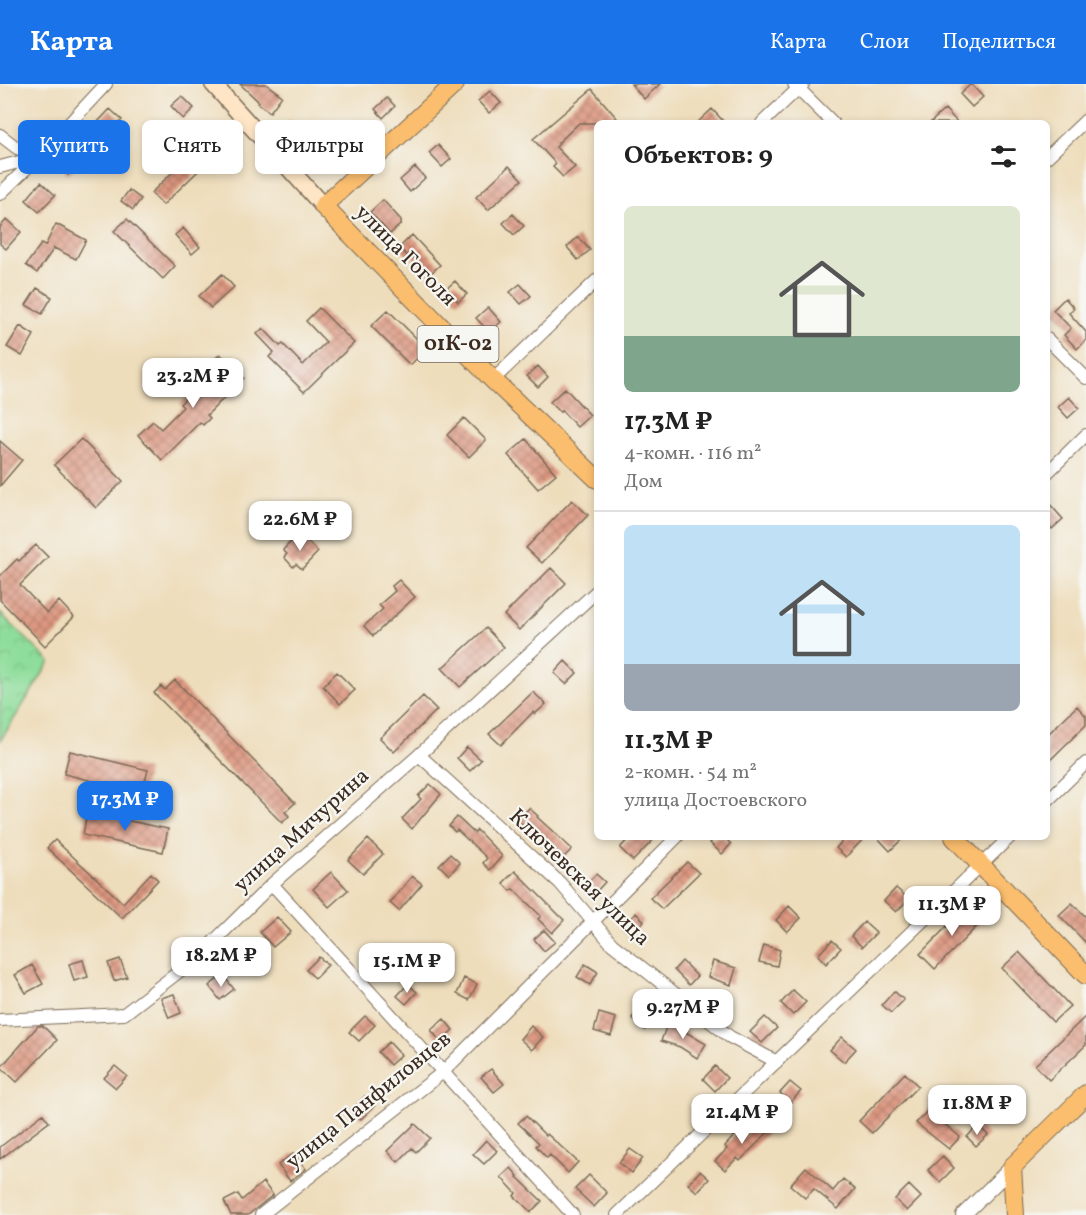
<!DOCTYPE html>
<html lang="ru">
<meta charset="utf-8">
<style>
body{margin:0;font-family:Vollkorn,serif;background:#f6f6f6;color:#222;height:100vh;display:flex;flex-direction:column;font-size:22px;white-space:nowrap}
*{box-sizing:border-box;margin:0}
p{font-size:20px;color:#767676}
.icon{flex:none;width:33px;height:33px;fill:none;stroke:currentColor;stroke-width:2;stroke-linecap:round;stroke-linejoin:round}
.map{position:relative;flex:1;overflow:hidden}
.sheet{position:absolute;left:594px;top:36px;width:456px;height:720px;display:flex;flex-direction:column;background:#fff;border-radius:9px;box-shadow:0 3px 9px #0003}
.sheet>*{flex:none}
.banner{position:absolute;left:18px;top:36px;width:486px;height:54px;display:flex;gap:12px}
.price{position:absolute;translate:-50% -51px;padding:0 14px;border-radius:12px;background:#fff;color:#222;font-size:20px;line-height:39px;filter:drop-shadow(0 2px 3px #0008)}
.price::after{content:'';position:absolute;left:50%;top:36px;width:18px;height:14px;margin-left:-9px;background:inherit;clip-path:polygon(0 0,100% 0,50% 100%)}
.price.active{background:#1a73e8;color:#fff}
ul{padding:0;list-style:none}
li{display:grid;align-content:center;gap:12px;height:318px;padding:0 30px}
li+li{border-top:2px solid #e0e0e0}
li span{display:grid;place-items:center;height:186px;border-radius:9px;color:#555}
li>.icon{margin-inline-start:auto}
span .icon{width:108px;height:108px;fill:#fffc;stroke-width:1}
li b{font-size:26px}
h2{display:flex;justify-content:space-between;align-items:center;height:72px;padding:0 30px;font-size:26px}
.tag{padding:0 21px;border-radius:9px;background:#fff;box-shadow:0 3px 9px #0003;font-size:21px;line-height:54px}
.tag.active{background:#1a73e8;color:#fff}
header{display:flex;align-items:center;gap:36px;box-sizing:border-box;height:84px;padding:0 30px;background:#1a73e8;color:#fff}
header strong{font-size:28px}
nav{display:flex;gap:33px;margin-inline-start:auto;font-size:21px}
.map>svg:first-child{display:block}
.park{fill:url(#park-crowns);stroke:#64845c;stroke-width:1.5}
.building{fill:url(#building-cross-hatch)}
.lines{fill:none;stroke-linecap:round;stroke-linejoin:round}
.minor-casing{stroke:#7a6955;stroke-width:14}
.tertiary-casing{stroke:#7a6955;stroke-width:16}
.secondary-casing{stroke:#7a6955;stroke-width:19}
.primary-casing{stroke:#7a6955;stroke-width:20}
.minor{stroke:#fff;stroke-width:12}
.tertiary{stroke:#fff;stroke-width:14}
.secondary{stroke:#fde5c5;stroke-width:16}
.primary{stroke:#fbbe6e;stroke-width:18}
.labels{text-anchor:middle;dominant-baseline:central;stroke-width:4.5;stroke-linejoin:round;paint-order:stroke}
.shield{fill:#f6f6f2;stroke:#73675e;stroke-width:1.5}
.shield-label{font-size:21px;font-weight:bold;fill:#3b2a1e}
.street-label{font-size:22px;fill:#3b2a1e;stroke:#f6f6f2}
</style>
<header>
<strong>Карта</strong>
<nav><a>Карта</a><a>Слои</a><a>Поделиться</a></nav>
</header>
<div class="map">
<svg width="1086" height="1131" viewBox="0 0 1086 1131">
<defs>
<pattern id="park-crowns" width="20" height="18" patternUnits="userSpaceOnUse" patternTransform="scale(1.5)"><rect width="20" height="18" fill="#8edd9b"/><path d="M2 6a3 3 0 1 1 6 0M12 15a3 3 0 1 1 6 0" fill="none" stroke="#7bbe85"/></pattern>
<pattern id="building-cross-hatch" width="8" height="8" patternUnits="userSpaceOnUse" patternTransform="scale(1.5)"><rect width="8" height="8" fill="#dd9780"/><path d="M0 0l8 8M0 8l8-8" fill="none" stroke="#b47b68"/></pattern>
</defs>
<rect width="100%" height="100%" fill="#f6f6f2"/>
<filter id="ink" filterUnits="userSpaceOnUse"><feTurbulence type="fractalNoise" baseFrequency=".0167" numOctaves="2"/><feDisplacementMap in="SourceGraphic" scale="12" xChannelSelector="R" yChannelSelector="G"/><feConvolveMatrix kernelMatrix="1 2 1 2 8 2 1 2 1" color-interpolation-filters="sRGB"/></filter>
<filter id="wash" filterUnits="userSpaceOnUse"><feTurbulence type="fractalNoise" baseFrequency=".008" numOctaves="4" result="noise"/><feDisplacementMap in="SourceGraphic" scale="24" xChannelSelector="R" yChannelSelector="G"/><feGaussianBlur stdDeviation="1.35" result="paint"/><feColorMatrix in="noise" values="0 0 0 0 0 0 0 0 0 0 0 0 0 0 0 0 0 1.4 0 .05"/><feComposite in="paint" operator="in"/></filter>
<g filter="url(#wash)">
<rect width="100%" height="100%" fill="#edb"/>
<path class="park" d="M0 529 50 578 0 657Z"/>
<g id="blocks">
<path class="building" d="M240 0H266L282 12 270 28 258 20 259 18Z
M631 0H660L644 15Z
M971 0 983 13 972 23 960 10Z
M592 5 621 39H579L558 59 559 60 556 63 575 83 563 93 553 83 556 80 533 55Z
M490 7 501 19 489 29 478 17Z
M182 12 194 24 183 35 171 22Z
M387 14 395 22 383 34 375 25Z
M110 25 122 36 108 51 96 40Z
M712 25 725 39H697Z
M945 25 958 39H930Z
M290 36 302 47 294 55 282 44Z
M367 37 374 45 363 56 355 48Z
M89 39 97 46 80 66 72 59Z
M213 49 225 61 163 121 151 109Z
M438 61 451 75 442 83 429 69Z
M71 67 81 78 68 91 58 80Z
M509 82 522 96 488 126 476 113Z
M415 83 425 94 410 108 400 96Z
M41 98 55 111 39 128 26 116Z
M129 106 141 115 133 126 121 117Z
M383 116 401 136V140L390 150 370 128Z
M513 130 524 142 514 151 503 139Z
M7 135 21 148 6 165 0 160V143Z
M127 135 175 182 163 195 114 147Z
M56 140 86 156 76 175 54 164 37 189 26 181 41 160 45 162Z
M183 144 200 163 192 170 175 151Z
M412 151 440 181 430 190 414 173 411 175 399 164Z
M578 153 590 166 578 176 567 163Z
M222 190 234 203 211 224 199 212Z
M455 197 467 210 458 218 446 205Z
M520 200 531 212 521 220 510 208Z
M37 204 52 213 42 230 26 221Z
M1065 214 1074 224 1069 229 1086 248V256L1077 265 1064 251 1071 244 1053 226Z
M488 223 501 238 489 248 476 234Z
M319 224 354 259 304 308 269 273 274 268 257 250 263 244 280 262 283 260 303 281 326 258 306 237Z
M388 226 427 265 410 281 371 242Z
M20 242 34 251 22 272 7 263Z
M220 270 244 294 207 331 210 334 203 341 200 338 162 376 138 351 153 337 161 345 183 323 180 320 188 312 191 315 213 293 205 285Z
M538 282 548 293 538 303 527 292Z
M565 304 590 331 577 343 562 327 560 328 550 318Z
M1069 313 1079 324 1068 334 1058 323Z
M464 334 486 356 469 373 447 351Z
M81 355 123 397 96 424 54 381Z
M526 355 556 390 538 405 508 371Z
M0 357 22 376 0 402Z
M572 416 588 431 542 479 526 464Z
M1047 417 1063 435 1052 445 1047 439Z
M299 449 318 468 302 485 296 480 293 483 284 473 287 470 283 466Z
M36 461 48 473 20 501 47 529 59 517 74 533 45 562 0 516V492L17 475 19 477Z
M551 484 566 499 519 546 504 531Z
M399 496 415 513 373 552 364 542 383 525 379 521 395 507 392 502Z
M486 544 504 563 460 603 442 584Z
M565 577 577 589 566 600 554 589Z
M337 588 355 606 340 620 323 602Z
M175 596 295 719 285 728 289 732 282 739 154 609 161 602 165 606Z
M533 608 546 620 535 630 533 628 501 661 489 650Z
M423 612 437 626 394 668 380 654Z
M1077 622 1086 632V641L1047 679V651Z
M467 663 481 676 470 687 457 674Z
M70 667 148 686 142 709 64 690Z
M430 700 441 710 412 745 402 735 421 715 418 712Z
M529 724 538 732 537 733 572 765 563 774 529 742 526 744 518 736Z
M87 728 168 745 163 768 83 751Z
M457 733 474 749 477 746 502 772 490 786 483 779 487 774 457 746 455 748 449 742Z
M630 753H656L633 777 620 764Z
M715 753H724L731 760 722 770 710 759Z
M846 753H865L846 773 836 764Z
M877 753H904L890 767Z
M368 755 383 770 363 790 348 776Z
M55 756 123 819 151 789 158 796 122 834 47 764Z
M450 770 460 779 449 791 439 781Z
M687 778 699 789 662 825 650 814Z
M515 787 564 836 552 849 538 835 541 832 513 805 511 807 503 799Z
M331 788 348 806 329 823 313 805Z
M596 790 605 798 594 810 585 801Z
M412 792 422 800 399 827 390 819Z
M896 804 909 815 896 828 884 817Z
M1072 819 1086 833V859L1059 831Z
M968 821 983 836 935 885 920 870Z
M789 822 801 834 787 848 776 836Z
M636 829 644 837 631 851 622 843Z
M277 833 291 848 273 863 260 848Z
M864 838 876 849 862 863 851 852Z
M544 846 555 858 544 867 534 855Z
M832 856 841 864 826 880 818 871Z
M764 861 780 866 777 882 759 878Z
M248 862 263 878 251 890 235 874Z
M1019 868 1070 922 1053 938 1002 884Z
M319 873 328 881 315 894 306 886Z
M120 875 127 893 114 897 108 879Z
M83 876 88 893 74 897 69 880Z
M682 877 697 892 689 901 674 886Z
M713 877 736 884 731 901 708 893Z
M585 880 598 888 590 901 577 893Z
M32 881 43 900 26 909 15 891Z
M223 891 234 905 220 916 209 902Z
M464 894 477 900 469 916 457 910Z
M408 900 417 908 406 920 397 912Z
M793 906 806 918 793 931 781 919Z
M894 907 904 916 891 929 882 921Z
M174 910 181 929 169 934 161 914Z
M641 923 655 935 645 946 632 934Z
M599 929 616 934 611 952 594 947Z
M365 932 375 941 359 957 349 948Z
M1086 932V961L1049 996 1035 981Z
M765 933 777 944 762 959 750 948Z
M444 935 453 946 440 957 431 946Z
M668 938 680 943 679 944 706 960 697 974 680 963 661 957Z
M38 942H43L57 956 17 998 1 983Z
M531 942 543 953 532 966 520 955Z
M842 953 856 965 844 978 830 966Z
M389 958 401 971 390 981 378 968Z
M115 982 127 992 116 1004 104 994Z
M715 982 727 994 715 1007 703 995Z
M491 985 504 1000 494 1008 481 993Z
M905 989 918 1002 872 1049 859 1037Z
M790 998 801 1007 791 1018 780 1009Z
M365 1012 375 1022 361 1035 352 1026Z
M1007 1015 1017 1026 1005 1036 995 1026Z
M932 1022 943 1032 939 1035 960 1053 949 1065 916 1039Z
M43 1030 49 1038 0 1075V1063Z
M526 1032 546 1052 547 1050 578 1078 568 1089 550 1071 547 1074 536 1062 539 1059 518 1039Z
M756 1037 769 1047 740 1077 737 1074 725 1086 715 1077 727 1065 725 1062 736 1050 741 1055Z
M415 1040 430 1054 416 1068 412 1064 398 1078 387 1067Z
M978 1041 988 1051 976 1062 967 1053Z
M486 1056 497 1067 484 1080 473 1070Z
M630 1065 643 1074 632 1089 619 1079Z
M294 1069 306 1085 290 1097 278 1081Z
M943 1072 954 1084 940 1098 928 1086Z
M806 1083 833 1107 843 1095 855 1105 838 1125 814 1105 805 1114 790 1101Z
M511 1084 518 1092 517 1093 542 1117 531 1128 514 1112 516 1109 501 1093Z
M700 1087 709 1095 697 1108 688 1100Z
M589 1091 607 1109 594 1123 575 1105Z
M263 1098 273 1111 248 1131H231L224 1117 238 1110 242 1116Z
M909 1101 921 1113 907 1127 895 1115Z"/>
</g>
</g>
<g filter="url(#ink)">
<use href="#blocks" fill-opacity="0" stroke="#7a6955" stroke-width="1.5"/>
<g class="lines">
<defs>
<path id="minor" d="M794 0 833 39
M762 39 803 0
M0 51 17 64 38 73 0 110
M1047 73 1086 36
M0 83 38 73 106 0
M1047 255 1086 294
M493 296 597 196
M1047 389 1086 351
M419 671 560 799 612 860 730 953 777 978
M1047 717 1086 679
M272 800 573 1131
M0 936 124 930 198 873 272 800 419 671 597 507
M261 1131 443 988 677 753
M617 1131 1010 753"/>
<path id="tertiary" d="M963 1131 1012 1083"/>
<path id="secondary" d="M213 0 323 122"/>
<path id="primary" d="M455 0 323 122 493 296 597 395
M954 753 1086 891
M1015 1131 1012 1083 1086 1010"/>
</defs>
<use href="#minor" class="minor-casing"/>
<use href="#tertiary" class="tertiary-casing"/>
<use href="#secondary" class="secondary-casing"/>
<use href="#primary" class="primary-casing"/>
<use href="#minor" class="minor"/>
<use href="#tertiary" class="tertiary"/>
<use href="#secondary" class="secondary"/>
<use href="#primary" class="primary"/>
</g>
</g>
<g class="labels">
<rect class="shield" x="417.5" y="242" width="81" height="36" rx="4.5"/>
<g class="shield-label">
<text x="458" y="260">01К-02</text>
</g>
<g class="street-label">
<text transform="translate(405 172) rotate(45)">улица Гоголя</text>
<text transform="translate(302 747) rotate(-42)">улица Мичурина</text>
<text transform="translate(579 794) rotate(44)">Ключевская улица</text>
<text transform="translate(369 1017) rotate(-39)">улица Панфиловцев</text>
</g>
</g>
</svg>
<b class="price" style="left:193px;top:325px">23.2M ₽</b>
<b class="price" style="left:300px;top:468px">22.6M ₽</b>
<b class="price active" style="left:125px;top:748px">17.3M ₽</b>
<b class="price" style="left:952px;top:853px">11.3M ₽</b>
<b class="price" style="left:221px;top:904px">18.2M ₽</b>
<b class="price" style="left:407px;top:910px">15.1M ₽</b>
<b class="price" style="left:683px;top:956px">9.27M ₽</b>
<b class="price" style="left:977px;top:1052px">11.8M ₽</b>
<b class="price" style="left:742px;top:1061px">21.4M ₽</b>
<div class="banner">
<a class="tag active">Купить</a>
<a class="tag">Снять</a>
<a class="tag">Фильтры</a>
</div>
<section class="sheet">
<h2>Объектов: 9<svg class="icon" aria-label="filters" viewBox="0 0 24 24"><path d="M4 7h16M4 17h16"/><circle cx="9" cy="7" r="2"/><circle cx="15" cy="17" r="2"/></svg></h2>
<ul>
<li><span style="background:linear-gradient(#dfe7d0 70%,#7fa58c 0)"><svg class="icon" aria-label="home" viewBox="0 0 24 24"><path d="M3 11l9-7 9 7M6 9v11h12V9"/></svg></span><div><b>17.3M ₽</b><p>4-комн. · 116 m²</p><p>Дом</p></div></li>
<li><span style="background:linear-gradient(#bfe0f5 75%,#9aa5b1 0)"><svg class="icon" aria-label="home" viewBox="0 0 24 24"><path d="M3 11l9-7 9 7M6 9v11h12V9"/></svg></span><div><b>11.3M ₽</b><p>2-комн. · 54 m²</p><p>улица Достоевского</p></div></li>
</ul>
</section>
</div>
